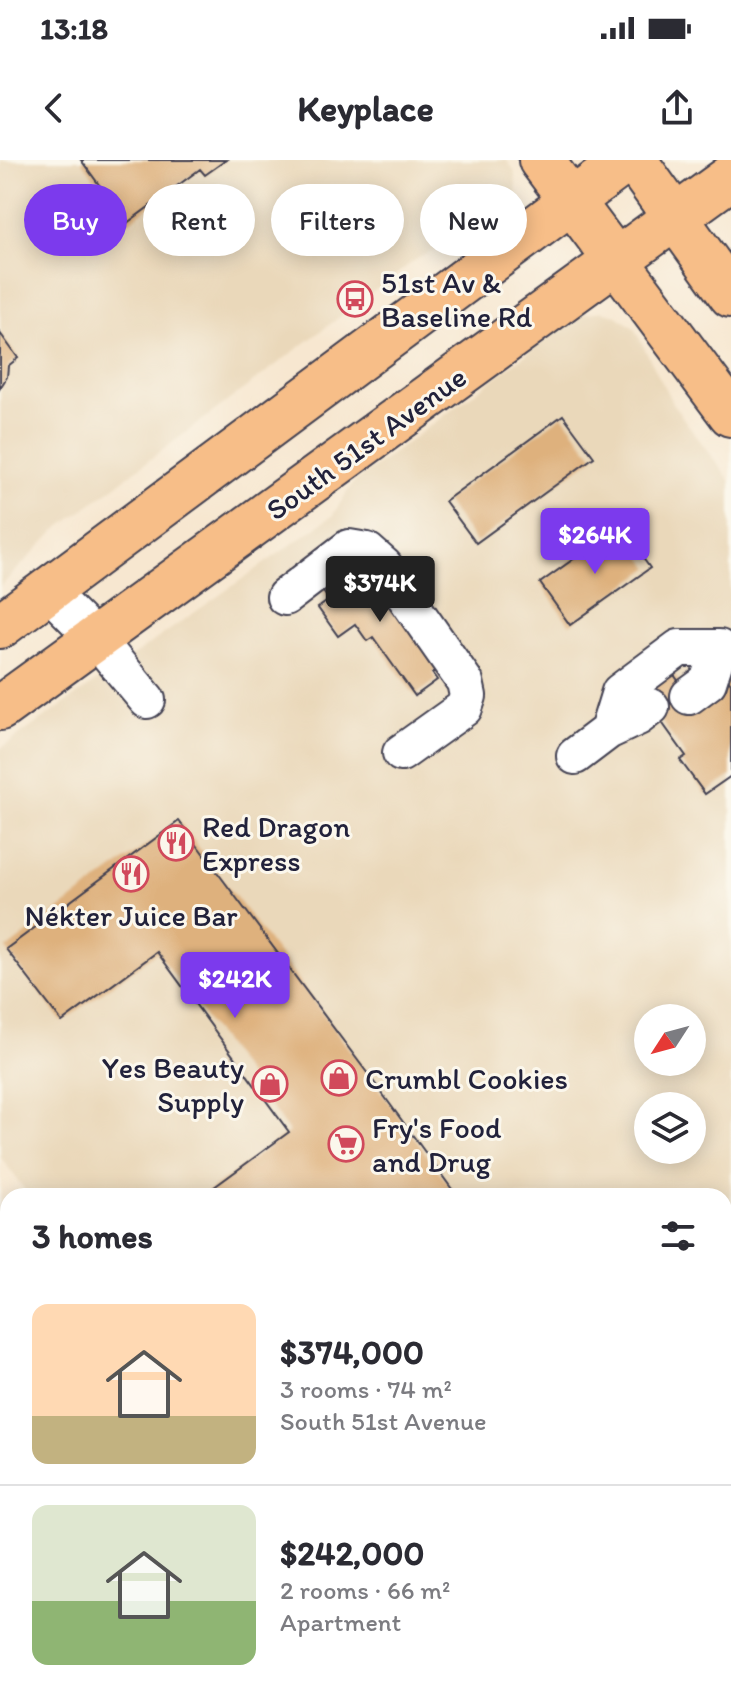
<!DOCTYPE html>
<meta charset="utf-8">
<style>
body{margin:0;font-family:Itim,sans-serif;background:#f7f7f7;color:#2b2b33;height:100vh;display:flex;flex-direction:column;font-size:30px;white-space:nowrap}
*{box-sizing:border-box;margin:0}
p{font-size:26px;color:#7c7c81}
.icon{flex:none;width:44px;height:44px;fill:none;stroke:currentColor;stroke-width:2;stroke-linecap:round;stroke-linejoin:round}
.map{position:relative;flex:1;overflow:hidden}
.details{position:absolute;left:0px;top:1028px;width:732px;height:512px;display:flex;flex-direction:column;background:#fff;border-radius:24px 24px 0 0;box-shadow:0 4px 20px #0003}
.details>*{flex:none}
.guide{position:absolute;left:24px;top:24px;width:684px;height:72px;display:flex;gap:16px}
.needle{width:52px;rotate:234deg}
.fabs{position:absolute;left:634px;top:844px;display:grid;gap:16px}
.fabs a{display:grid;place-items:center;width:72px;height:72px;border-radius:50%;background:#fff;box-shadow:0 4px 20px #0003;font-size:40px}
.price{position:absolute;translate:-50% -68px;padding:0 18px;border-radius:8px;background:#7c3aed;color:#fff;font-size:26px;line-height:52px;filter:drop-shadow(0 2px 4px #0008)}
.price::after{content:'';position:absolute;left:50%;top:48px;width:24px;height:18px;margin-left:-12px;background:inherit;clip-path:polygon(0 0,100% 0,50% 100%)}
.price.on{background:#222;color:#fff}
ul{padding:0;list-style:none}
li{display:flex;align-items:center;gap:24px;height:200px;padding:0 32px}
li+li{border-top:2px solid #e1e1e2}
li span{display:grid;place-items:center;flex:none;width:224px;height:160px;border-radius:16px;color:#555}
li>.icon{margin-inline-start:auto}
span .icon{width:96px;height:96px;fill:#fffc;stroke-width:1}
li b{font-size:34px}
h2{display:flex;justify-content:space-between;align-items:center;height:96px;padding:0 32px;font-size:34px}
.chip{padding:0 28px;border-radius:36px;background:#fff;box-shadow:0 4px 20px #0003;font-size:28px;line-height:72px}
.chip.on{background:#7c3aed;color:#fff}
.status{display:flex;justify-content:space-between;align-items:center;height:56px;padding:0 40px;background:#fff;direction:ltr}
.status svg{height:22px;fill:currentColor}
header{display:flex;justify-content:space-between;align-items:center;height:104px;padding:0 32px;background:#fff;font-size:36px;font-weight:800}
.map>svg:first-child{display:block}
.built{fill:#ead8ba;fill-rule:evenodd}
.building{fill:#deb17d}
.lines{fill:none;stroke-linecap:round;stroke-linejoin:round}
.minor-casing{stroke:#424051;stroke-width:40}
.major-casing{stroke:#424051;stroke-width:48}
.minor{stroke:#fff;stroke-width:36}
.major{stroke:#f7be88;stroke-width:44}
.labels{text-anchor:middle;dominant-baseline:central;stroke-width:6;stroke-linejoin:round;paint-order:stroke}
.poi-label{font-size:30px;fill:#22223b;stroke:#fbf7ec;text-anchor:start}
.street-label{font-size:30px;fill:#22223b;stroke:#fbf7ec}
</style>
<div class="status"><b>13:18</b><svg viewBox="0 0 49 12"><path d="M0 12V9h3v3zM5 12V6h3v6zM10 12V3h3v9zM15 12V0h3v12zM26 1h20v11H26zM47 4h2v5h-2z"/></svg></div>
<header><svg class="icon" aria-label="back" viewBox="0 0 24 24"><path d="M15 5l-7 7 7 7"/></svg>Keyplace<svg class="icon" aria-label="share" viewBox="0 0 24 24"><path d="M12 15V3M7 8l5-5 5 5M5 13v7h14v-7"/></svg></header>
<div class="map">
<svg width="731" height="1540" viewBox="0 0 731 1540">
<rect width="100%" height="100%" fill="#fbf7ec"/>
<filter id="ink" filterUnits="userSpaceOnUse"><feTurbulence type="fractalNoise" baseFrequency=".0125" numOctaves="2"/><feDisplacementMap in="SourceGraphic" scale="16" xChannelSelector="R" yChannelSelector="G"/><feConvolveMatrix kernelMatrix="1 2 1 2 8 2 1 2 1" color-interpolation-filters="sRGB"/></filter>
<filter id="wash" filterUnits="userSpaceOnUse"><feTurbulence type="fractalNoise" baseFrequency=".006" numOctaves="4" result="noise"/><feDisplacementMap in="SourceGraphic" scale="32" xChannelSelector="R" yChannelSelector="G"/><feGaussianBlur stdDeviation="1.8" result="paint"/><feColorMatrix in="noise" values="0 0 0 0 0 0 0 0 0 0 0 0 0 0 0 0 0 1.4 0 .05"/><feComposite in="paint" operator="in"/></filter>
<g filter="url(#wash)">
<rect width="100%" height="100%" fill="#f7e7d0"/>
<path class="built" d="M0 0H506L514 10 517 32 512 51 504 59 418 98 55 371 0 427Z
M602 151 616 155 634 168 674 246 731 322V1540H332L334 1532H724V1036H29L0 996V589L332 356 353 323 566 165 584 154ZM648 858H692V902H648ZM648 946H692V990H648Z"/>
<g id="blocks">
<path class="building" d="M81 0H226L205 15 200 9 127 63Z
M361 130 366 136 354 145 349 139Z
M0 173 18 198 8 206 7 217 0 228Z
M563 255 594 297 476 383 445 341Z
M620 366 650 408 570 465 540 423Z
M349 405 358 417 373 406 444 505 432 513 437 520 415 536 373 477 367 481 355 464 338 476 318 448 329 440 319 426Z
M663 500 694 542 727 518 731 523V616L705 634 680 600 686 596 633 522Z
M179 661 368 914 457 1036H202L289 972 157 792 62 862 6 789Z
M4 1479 8 1484V1531L0 1536V1481Z
M13 1532H19L25 1540H2Z
M66 1532H98L96 1540H64Z
M624 1532H686L692 1540H630Z"/>
</g>
</g>
<g filter="url(#ink)">
<use href="#blocks" fill-opacity="0" stroke="#424051" stroke-width="2"/>
<g class="lines">
<defs>
<path id="minor" d="M48 431 97 480 147 540
M285 437 349 388 367 391 384 406 465 522 468 536 464 548 401 593
M689 536 708 522 719 488
M608 571 620 532 679 488H719
M575 596 608 571 638 557 651 547
M0 1290 8 1301
M0 1434 8 1428
M120 1540 122 1532"/>
<path id="major" d="M541 0 731 254
M634 0 731 135
M0 466 627 0
M0 548 731 17"/>
</defs>
<use href="#minor" class="minor-casing"/>
<use href="#major" class="major-casing"/>
<use href="#minor" class="minor"/>
<use href="#major" class="major"/>
</g>
</g>
<defs>
<symbol id="bus-ring" viewBox="-11 -11 22 22"><circle r="9.5" fill="#fbf7ec" stroke="#d1495b" stroke-width="1.5"/><path d="M-5-6H5V4H4V6H2V4H-2V6H-4V4H-5ZM-3.5-4V0h7V-4ZM-3.5 1.2v1.5H-2V1.2ZM2 1.2v1.5H3.5V1.2Z" fill="#d1495b"/></symbol>
<symbol id="restaurant-ring" viewBox="-11 -11 22 22"><circle r="9.5" fill="#fbf7ec" stroke="#d1495b" stroke-width="1.5"/><path d="M-5-6h1v4h1v-4h1v4h1v-4h1v5L-1.5 .5V6h-2V.5L-5-1ZM5-6V6H3V1.5H1.5Q1.5-4 5-6Z" fill="#d1495b"/></symbol>
<symbol id="shop-ring" viewBox="-11 -11 22 22"><circle r="9.5" fill="#fbf7ec" stroke="#d1495b" stroke-width="1.5"/><path d="M-5-2.5h2.3a2.7 3.5 0 0 1 5.4 0H5L5.5 6h-11ZM-1.5-2.5h3a1.5 2.3 0 0 0-3 0Z" fill="#d1495b"/></symbol>
<symbol id="supermarket-ring" viewBox="-11 -11 22 22"><circle r="9.5" fill="#fbf7ec" stroke="#d1495b" stroke-width="1.5"/><path d="M-6-5.5h2.5l.6 2H6L4.5 2H-2.5L-4.4-4H-6ZM-1.5 3.2a1.3 1.3 0 1 0 .1 0ZM3 3.2a1.3 1.3 0 1 0 .1 0Z" fill="#d1495b"/></symbol>
</defs>
<g fill-rule="evenodd">
<use href="#bus-ring" x="335" y="119" width="40" height="40"/>
<use href="#restaurant-ring" x="156" y="663" width="40" height="40"/>
<use href="#restaurant-ring" x="111" y="694" width="40" height="40"/>
<use href="#shop-ring" x="319" y="898" width="40" height="40"/>
<use href="#shop-ring" x="250" y="904" width="40" height="40"/>
<use href="#supermarket-ring" x="326" y="964" width="40" height="40"/>
</g>
<g class="labels">
<g class="poi-label">
<text x="381" y="122">51st Av &amp;<tspan x="381" dy="34">Baseline Rd</tspan></text>
<text x="202" y="666">Red Dragon<tspan x="202" dy="34">Express</tspan></text>
<text x="131" y="755" text-anchor="middle">Nékter Juice Bar</text>
<text x="244" y="907" text-anchor="end">Yes Beauty<tspan x="244" dy="34">Supply</tspan></text>
<text x="365" y="918">Crumbl Cookies</text>
<text x="372" y="967">Fry's Food<tspan x="372" dy="34">and Drug</tspan></text>
</g>
<g class="street-label">
<text transform="translate(366 283) rotate(-36)">South 51st Avenue</text>
</g>
</g>
</svg>
<div class="fabs">
<a><svg class="needle" viewBox="-14 -14 28 28"><path d="M0-13l5 13h-10z" fill="#e53935"/><path d="M0 13l5-13h-10z" fill="#7c7c81"/></svg></a>
<a><svg class="icon" aria-label="layers" viewBox="0 0 24 24"><path d="M12 4l9 5-9 5-9-5zM3 14l9 5 9-5"/></svg></a>
</div>
<b class="price" style="left:595px;top:416px">$264K</b>
<b class="price on" style="left:380px;top:464px">$374K</b>
<b class="price" style="left:235px;top:860px">$242K</b>
<div class="guide">
<a class="chip on">Buy</a>
<a class="chip">Rent</a>
<a class="chip">Filters</a>
<a class="chip">New</a>
</div>
<section class="details">
<h2>3 homes<svg class="icon" aria-label="filters" viewBox="0 0 24 24"><path d="M4 7h16M4 17h16"/><circle cx="9" cy="7" r="2"/><circle cx="15" cy="17" r="2"/></svg></h2>
<ul>
<li><span style="background:linear-gradient(#ffd9b3 70%,#c2b280 0)"><svg class="icon" aria-label="home" viewBox="0 0 24 24"><path d="M3 11l9-7 9 7M6 9v11h12V9"/></svg></span><div><b>$374,000</b><p>3 rooms · 74 m²</p><p>South 51st Avenue</p></div></li>
<li><span style="background:linear-gradient(#dfe7d0 60%,#8fb573 0)"><svg class="icon" aria-label="home" viewBox="0 0 24 24"><path d="M3 11l9-7 9 7M6 9v11h12V9"/></svg></span><div><b>$242,000</b><p>2 rooms · 66 m²</p><p>Apartment</p></div></li>
</ul>
</section>
</div>
